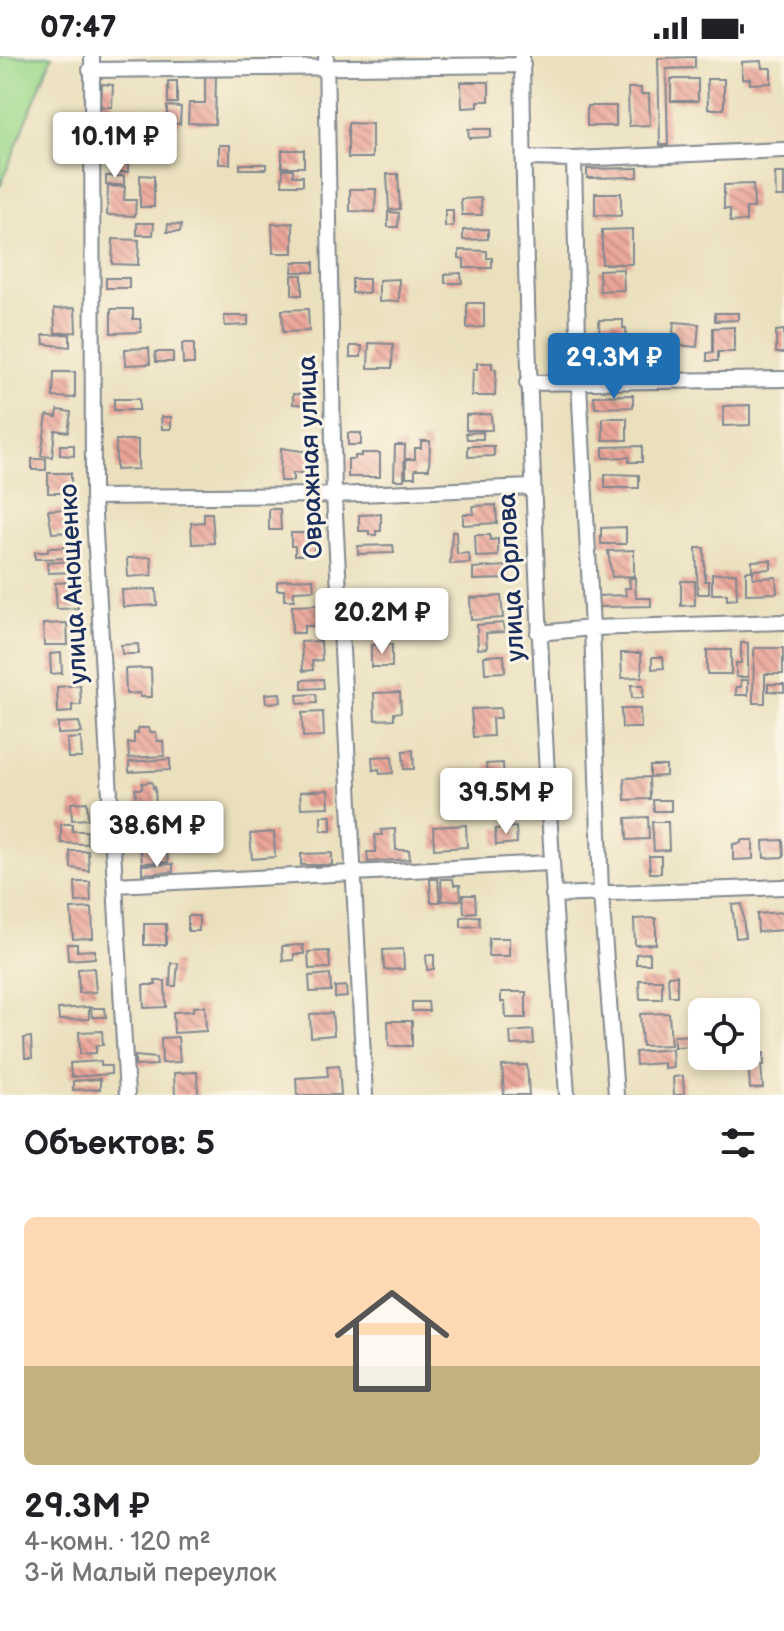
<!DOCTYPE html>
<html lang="ru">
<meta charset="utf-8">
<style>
body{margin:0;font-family:"Balsamiq Sans",sans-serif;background:#f2f2f2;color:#202124;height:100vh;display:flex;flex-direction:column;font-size:30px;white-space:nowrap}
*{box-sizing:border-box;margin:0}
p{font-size:26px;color:#757577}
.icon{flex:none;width:44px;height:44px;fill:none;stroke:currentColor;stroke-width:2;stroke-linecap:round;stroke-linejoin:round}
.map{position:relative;height:1039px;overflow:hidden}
.drawer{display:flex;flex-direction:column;background:#fff;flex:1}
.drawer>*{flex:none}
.controls{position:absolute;left:688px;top:942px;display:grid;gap:16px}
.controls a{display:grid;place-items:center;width:72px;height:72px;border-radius:12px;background:#fff;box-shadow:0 4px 12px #0003;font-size:40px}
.price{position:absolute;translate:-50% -68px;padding:0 18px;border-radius:8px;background:#fff;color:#222;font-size:26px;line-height:52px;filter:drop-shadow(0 2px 4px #0008)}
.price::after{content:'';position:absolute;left:50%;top:48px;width:24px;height:18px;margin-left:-12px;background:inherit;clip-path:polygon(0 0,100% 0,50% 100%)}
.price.active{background:#1f6fb2;color:#fff}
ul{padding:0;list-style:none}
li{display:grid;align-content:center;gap:16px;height:424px;padding:0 24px}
li span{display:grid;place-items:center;height:248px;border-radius:12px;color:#555}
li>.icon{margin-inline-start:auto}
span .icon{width:144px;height:144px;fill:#fffc;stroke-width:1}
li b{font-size:34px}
h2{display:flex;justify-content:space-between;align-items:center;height:96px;padding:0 24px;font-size:34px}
.status{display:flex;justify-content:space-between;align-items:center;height:56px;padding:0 40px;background:#fff;direction:ltr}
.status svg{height:22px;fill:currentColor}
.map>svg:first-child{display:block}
.grass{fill:#9ed98c;stroke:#5c8475;stroke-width:2}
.building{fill:url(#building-back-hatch)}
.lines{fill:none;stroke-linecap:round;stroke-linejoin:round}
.minor-casing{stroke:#82888e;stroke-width:18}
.minor{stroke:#fff;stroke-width:14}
.labels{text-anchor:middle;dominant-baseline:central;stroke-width:6;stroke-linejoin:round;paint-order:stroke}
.street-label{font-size:26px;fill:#1b2f5e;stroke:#fcf5e5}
</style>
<div class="status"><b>07:47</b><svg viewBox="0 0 49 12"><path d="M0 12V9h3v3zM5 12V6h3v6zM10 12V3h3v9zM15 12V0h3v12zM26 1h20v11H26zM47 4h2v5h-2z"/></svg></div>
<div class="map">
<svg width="784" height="1039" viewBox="0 0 784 1039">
<defs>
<pattern id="building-back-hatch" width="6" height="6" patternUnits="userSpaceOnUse" patternTransform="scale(2)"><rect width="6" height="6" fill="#eba599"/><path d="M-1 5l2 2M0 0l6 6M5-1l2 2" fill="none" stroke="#be8780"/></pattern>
</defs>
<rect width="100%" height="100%" fill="#fcf5e5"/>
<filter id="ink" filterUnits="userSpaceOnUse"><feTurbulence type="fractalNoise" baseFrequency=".0125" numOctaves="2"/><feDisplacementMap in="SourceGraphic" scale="16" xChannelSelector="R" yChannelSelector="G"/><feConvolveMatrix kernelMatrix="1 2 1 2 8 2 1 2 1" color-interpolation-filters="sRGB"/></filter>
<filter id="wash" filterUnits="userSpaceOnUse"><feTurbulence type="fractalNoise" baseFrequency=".006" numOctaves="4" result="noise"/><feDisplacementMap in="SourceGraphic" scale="32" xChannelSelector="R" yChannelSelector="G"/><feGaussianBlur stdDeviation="1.8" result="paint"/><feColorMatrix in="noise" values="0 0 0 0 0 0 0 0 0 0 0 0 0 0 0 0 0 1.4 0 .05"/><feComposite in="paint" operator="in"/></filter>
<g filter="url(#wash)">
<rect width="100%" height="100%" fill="#eae0bd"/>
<path class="grass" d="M0 0H52L0 131Z"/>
<g id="blocks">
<path class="building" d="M695 1V12L666 13 668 89H660L658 2Z
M761 5 762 12H771V27L750 28V23H742V6Z
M205 20H216L215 68 188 67 189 47H205Z
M671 23H698V45H671Z
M707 23H724V53H708Z
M168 25H177V47H168Z
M461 26H489V45H478V51L462 52Z
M102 28 113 29 112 51H101Z
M628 32H641V38H649L650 69 629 70Z
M167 50 181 51 180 68 167 67Z
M587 50H616V70H587Z
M348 67 372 68V102H348Z
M468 73H491V81L469 82Z
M219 89H230V108H219Z
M112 93H128V116H111Z
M282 94H304V111H282Z
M240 108H266V113H240Z
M638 112V121L587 122V113Z
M283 113H293V120H303V129H282Z
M775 117H784V141H776Z
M387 118H398L400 153 389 154Z
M140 119 154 120V151H140Z
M106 120H124V129H106Z
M753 128 754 152H746V165L730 166V153H724V129Z
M108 130 125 131 124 144H136L135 160 107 159Z
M350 133H376L375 156 350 155Z
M595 137H621V160L595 159Z
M481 142 482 159H462L461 143Z
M445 154H453V170L445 171Z
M388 156 399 157 398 171H388Z
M137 167H154L153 179H137Z
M293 167V197H273L272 168Z
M168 168 181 169 180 176H167Z
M488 173V183L463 184V174Z
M632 173V208H602V174Z
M113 183 139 184 138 209 112 208Z
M459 194 487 195V202H492V212H464V203L459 202Z
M293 206H314V216H292Z
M623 213 624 234 600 235 599 214Z
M461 217 462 227H445V218Z
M292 219H302V239H292Z
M106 222H129V232H106Z
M352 223H369V237H352Z
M399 223V245L379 246V224Z
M467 247H484V271L467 272Z
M75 252 76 276 55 277 54 253Z
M111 253H133V263H140L141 276 111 277Z
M308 253 309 275 283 276 282 254Z
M715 257H738V264L715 265Z
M224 260H248V269L225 270Z
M599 264H623V272H626L627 289 600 290Z
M674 266 699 268 697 291 676 289 677 278 673 277Z
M734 271V296H718V305H707V297L713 296V272Z
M784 274V297H776V275Z
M70 278V291L44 288 43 279Z
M634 284H645V306H634Z
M182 287H194V308H183Z
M369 287 393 288 392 312H368Z
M350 290H362L361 301H350Z
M149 292 150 308 126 309 125 293Z
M155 296H173V306H156Z
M477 307H492V313H496L495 340H472L473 313H477Z
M54 316H75V342L53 341Z
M293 338 310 339V349L293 348Z
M633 339V351L595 352 594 340Z
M114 343H139V354H114Z
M750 349V369L723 370V350Z
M58 354 71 356 68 376 55 374 52 401 41 400 47 359 57 361Z
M491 358 492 374H466V359Z
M161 361H171V373H162Z
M603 362H627V384H603Z
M483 376V383H467L466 377Z
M348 377H361V389H348Z
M116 384H138V413L116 414Z
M421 385H430L429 413H415V421H406V403H415V392H421Z
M60 389H74V400L60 399Z
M395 389H405L404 424H394Z
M468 390H494V400L468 401Z
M642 390V406H629V401L603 402V391Z
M281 392 310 396 309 417H293V425H280Z
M361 397H380V421H348V403H355V400H361Z
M32 403H46V414H32Z
M48 417H71V437H48Z
M605 418 639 419V432H605Z
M496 449 497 467 463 469V458H474L473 450Z
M72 453 73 476 52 477 48 454Z
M269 453H280L281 474H269Z
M204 457H212L214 487 192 488 191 467 204 466Z
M381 458V475H376V479H369V475H359V459Z
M626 471V488H601V472Z
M452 476H456L457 498 469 497 470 507 450 508Z
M291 477H314V499H295V490H291Z
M475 479H490V484L498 483V500L476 501Z
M393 489 394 497 358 498V490Z
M74 491 75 502 35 503V496H48V492Z
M696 492H704L705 525H709V538H698Z
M634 494V520L612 521 608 495Z
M151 501 152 519 128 521 127 502Z
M771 504V513L752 514V505Z
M74 505 75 516 48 517 47 507Z
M507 510 508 523 473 524V512Z
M746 515H753V522L776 521 777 537 746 538Z
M736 517 737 543 727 544V538H712V518Z
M629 522H635L636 542H651V550L598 551V540L626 539 625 532H630Z
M313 523 314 534 294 535V544H284V534H277V526L284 524Z
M681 525H695V549L681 550Z
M69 526V530H77L78 552 57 553 55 527Z
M156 533 157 549 123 551 122 534Z
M392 534V556L371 557 370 535Z
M501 540 503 562 471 564 470 542Z
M320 549V570H304V577H292V550Z
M67 567 68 589H44L43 568Z
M503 567 504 576 486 577 487 592 478 593 477 569Z
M321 585 322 604 312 605 313 614 303 615 301 586Z
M741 587H748V621H736V607H741Z
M138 588 139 598H122L121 589Z
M392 588V611H371V589Z
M754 592H783V618H765V647H753Z
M707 594H731V618H707Z
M61 597 62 617 51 618 50 598Z
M621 597H641L642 621 622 622Z
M504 599 505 616 485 617 484 600Z
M652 601H663L664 612 652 613Z
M151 612 152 641H140V637L126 638 125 613Z
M323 623 324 632 302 633V624Z
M741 624H748V639H736V631H741Z
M768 628H784V636L768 635Z
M80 629 81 649H72V656L58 657 57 631Z
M631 629H643V642H632Z
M400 636 401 656 394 657V663L375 664 374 637Z
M280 637 281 646 266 647 265 638Z
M316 638 317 647 298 648 297 639Z
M500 652 501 662H492L493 680 473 681 471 653Z
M621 653H640L641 672H622Z
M323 656 324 680 303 681 302 657Z
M79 666 82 677 58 678V667Z
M138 672H149L150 676H156L157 685H163L164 700 129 702 128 687H134V677H138Z
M81 682 82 702H68L67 683Z
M413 694 414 713H404L403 695Z
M392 700 393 717 380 718 379 713 373 714 372 701Z
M170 703V714L129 716V706Z
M503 707 504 729 488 730 486 708Z
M650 710H666V720L650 721Z
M649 721 650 743 625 744 624 722Z
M481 725 482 741H470L469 726Z
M152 726 153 732 155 731 156 753 137 754 135 733H142V727Z
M328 734 329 751 301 752 300 736Z
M653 744H671V755H654Z
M87 746 88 763 72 764 71 747Z
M321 760H331V775H321Z
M648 761 649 783 627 784 626 762Z
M652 766H668L669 794 654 795Z
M61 768H72V775H87V788L61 787Z
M466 769 467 791 434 793 433 771Z
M516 771 517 787 496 789 495 773Z
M395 773 396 794H409L410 803 368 806 367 796H376L375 779H382L381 774Z
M274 776 275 801 252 803 250 778Z
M166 783 168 806 142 807 140 785Z
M741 784H753V803L733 804V788L741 787Z
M783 784 784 801 764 802 763 785Z
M70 795H88L89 815 71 812Z
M332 797V809H301V798Z
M649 800H661V817H650Z
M173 808V816L142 818V809Z
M430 823H438L440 846H431Z
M441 823H453L454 829H460L461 844 442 845Z
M75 826H90L91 845 76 846Z
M463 839H475L476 856 464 857Z
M742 848 745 881 736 882 732 849Z
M92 852 93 882 73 883 71 853Z
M783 856 784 874 758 876 757 858Z
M188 860H199V875H188Z
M479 860 480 870 461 871V861Z
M656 862V888L635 889 634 863Z
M144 868H166V889H144Z
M489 882H509V900H488Z
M67 888H77V895L95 894V902L68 904Z
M303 889 304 898H294V904L283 905 282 890Z
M403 893 404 913 384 914 383 894Z
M329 895 330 912 309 913 308 896Z
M650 897V908H636V898Z
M426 899H434V913L427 914Z
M171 907H178L176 930H170Z
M94 912 96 936 79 937 78 913Z
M330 918 331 935 310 936 309 920Z
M677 919V940H669L668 920Z
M639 924H662V943H640Z
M155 925H165L166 951 144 952 143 929H156Z
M346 930 347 941 335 942V931Z
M501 936H526V962H506L505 946H501Z
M412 946H428L429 955H412Z
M205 950 206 975 174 977 173 956 193 955V951Z
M89 951V963L59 964 58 953Z
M91 952H105L106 961H92Z
M332 957 334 979 311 981 310 958Z
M669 957 671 989 642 990 640 958Z
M388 965H412V990H389Z
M533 974 534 988 511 989 510 976Z
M102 975 103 989H96V997L80 998 79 976Z
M694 979V990L674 991V980Z
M31 981 32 1002H25L24 982Z
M178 981 180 1006 162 1007 161 982Z
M761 981 762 993 748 994 747 982Z
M672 993 673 1011 664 1012V1007L636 1009 635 996Z
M764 997V1009H761L763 1032 750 1033 748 998Z
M135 1000 156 1002 157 1009 135 1010Z
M101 1005V1010H111V1018L71 1021 70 1007Z
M339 1009 341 1039H297L296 1022 328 1020 327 1010Z
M527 1009 529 1039H504L502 1010Z
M197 1016 198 1039H175L174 1017Z
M683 1020 684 1039H674L673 1021Z
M100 1023V1033L73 1034V1025Z"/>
</g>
</g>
<g filter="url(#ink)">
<use href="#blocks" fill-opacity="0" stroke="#82888e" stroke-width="2"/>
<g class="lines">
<defs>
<path id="minor" d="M92 0 93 441 127 1039
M326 0 334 439 365 1039
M522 0C526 347 543 693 567 1039
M90 14 523 9
M525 102 574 103 784 94
M574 103 579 327 592 572 601 838 616 1039
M527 327 784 323
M93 441 334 439 532 431
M538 577 592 572 784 566
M115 829 550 807
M553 839 784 831"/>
</defs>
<use href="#minor" class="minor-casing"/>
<use href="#minor" class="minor"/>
</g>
</g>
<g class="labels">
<g class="street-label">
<text transform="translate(311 401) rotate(-92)">Овражная улица</text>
<text transform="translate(512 521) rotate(-93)">улица Орлова</text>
<text transform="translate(74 528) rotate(-93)">улица Анощенко</text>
</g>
</g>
</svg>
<div class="controls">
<a><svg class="icon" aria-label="locate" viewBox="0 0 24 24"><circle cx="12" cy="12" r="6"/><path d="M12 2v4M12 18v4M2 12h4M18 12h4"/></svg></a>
</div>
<b class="price" style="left:115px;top:124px">10.1M ₽</b>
<b class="price active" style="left:614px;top:345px">29.3M ₽</b>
<b class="price" style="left:382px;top:600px">20.2M ₽</b>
<b class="price" style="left:506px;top:780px">39.5M ₽</b>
<b class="price" style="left:157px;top:813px">38.6M ₽</b>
</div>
<section class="drawer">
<h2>Объектов: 5<svg class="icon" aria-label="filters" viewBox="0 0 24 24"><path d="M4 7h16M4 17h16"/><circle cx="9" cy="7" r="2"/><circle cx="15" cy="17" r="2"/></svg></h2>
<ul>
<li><span style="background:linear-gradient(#ffd9b3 60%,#c2b280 0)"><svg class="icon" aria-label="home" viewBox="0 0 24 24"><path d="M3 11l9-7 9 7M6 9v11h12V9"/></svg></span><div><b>29.3M ₽</b><p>4-комн. · 120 m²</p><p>3-й Малый переулок</p></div></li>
</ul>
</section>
